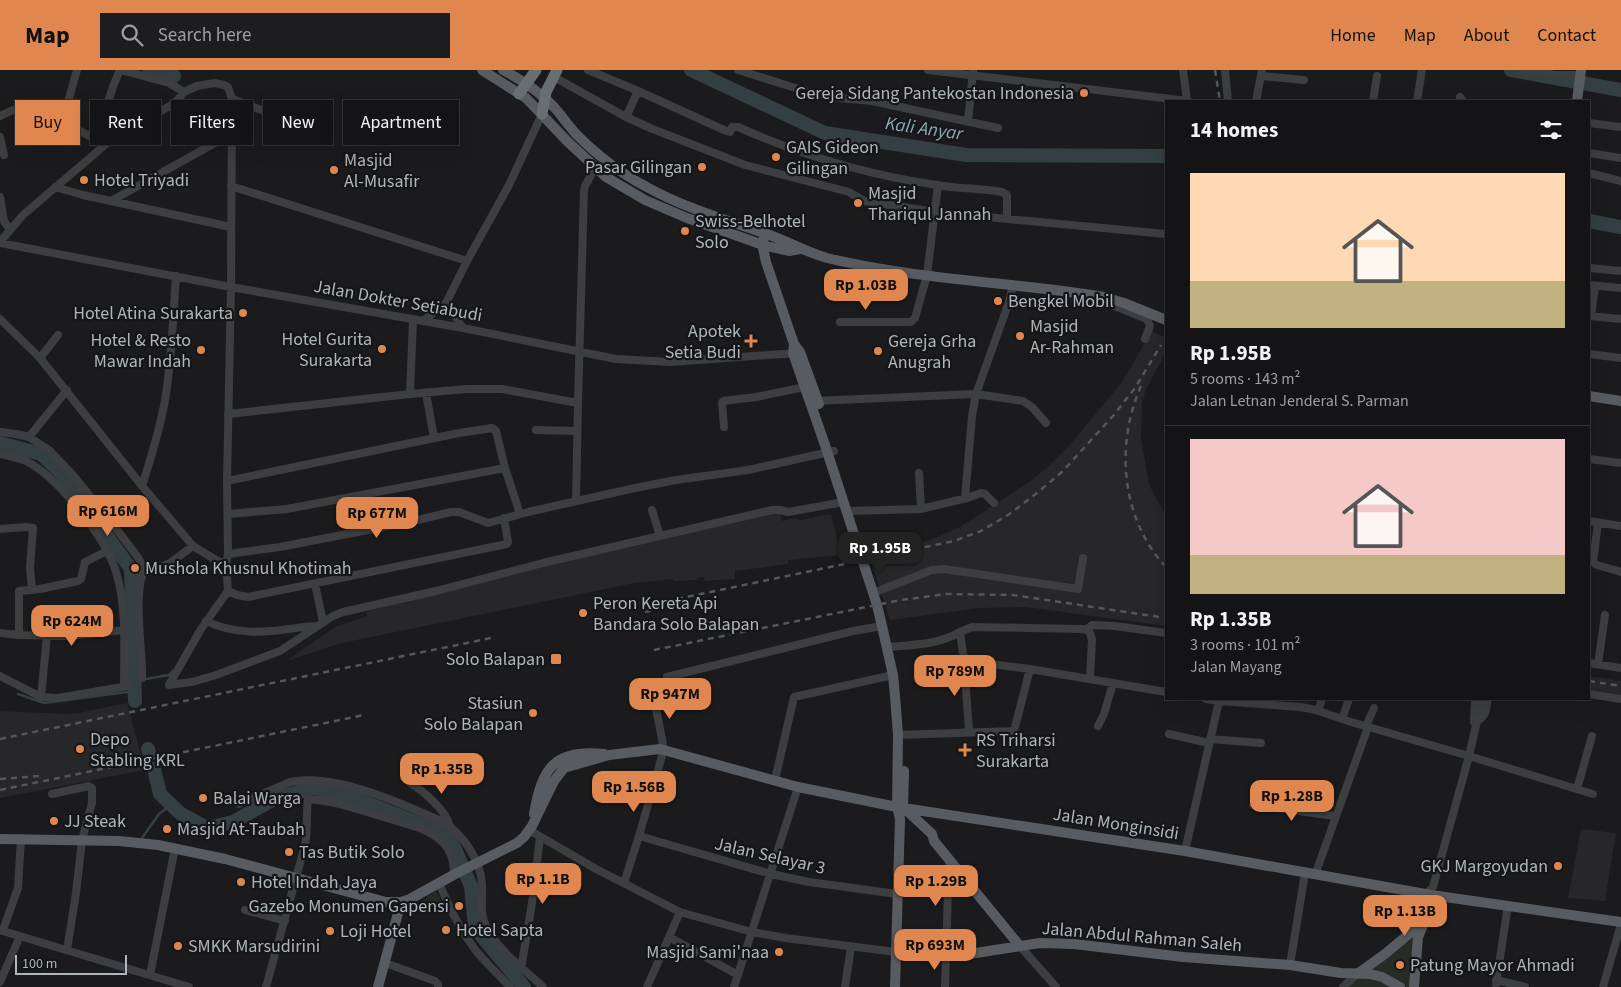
<!DOCTYPE html>
<meta charset="utf-8">
<style>
body{margin:0;font-family:"Source Sans 3",sans-serif;background:#1d1d1f;color:#f1f3f6;height:100vh;display:flex;flex-direction:column;font-size:19px;white-space:nowrap}
*{box-sizing:border-box;margin:0}
p{font-size:16px;color:#9d9ea1}
.icon{flex:none;width:28px;height:28px;fill:none;stroke:currentColor;stroke-width:2;stroke-linecap:round;stroke-linejoin:round}
.map{position:relative;flex:1;overflow:hidden}
.drawer{position:absolute;left:1165px;top:30px;width:425px;height:600px;display:flex;flex-direction:column;background:#141416;border-radius:0px;box-shadow:0 5px 20px #0002,0 0 0 1px #333335}
.drawer>*{flex:none}
.banner{position:absolute;left:15px;top:30px;width:475px;height:45px;display:flex;gap:10px}
.scale{position:absolute;left:15px;bottom:12px;width:112px;box-sizing:border-box;padding-left:5px;border:2px solid #afb6bb;border-top:0;font-size:14px;line-height:18px;white-space:nowrap;color:#afb6bb;-webkit-text-stroke:4px #161618;paint-order:stroke}
.price{position:absolute;translate:-50% -42px;padding:0 11px;border-radius:10px;background:#e0864f;color:#111;font-size:16px;line-height:32px;filter:drop-shadow(0 1px 2px #0008)}
.price::after{content:'';position:absolute;left:50%;top:30px;width:15px;height:11px;margin-left:-8px;background:inherit;clip-path:polygon(0 0,100% 0,50% 100%)}
.price.active{background:#222;color:#fff}
ul{padding:0;list-style:none}
li{display:grid;align-content:center;gap:10px;height:265px;padding:0 25px}
li+li{border-top:1px solid #333335}
li span{display:grid;place-items:center;height:155px;border-radius:0px;color:#555}
li>.icon{margin-inline-start:auto}
span .icon{width:90px;height:90px;fill:#fffc;stroke-width:1}
li b{font-size:21px}
h2{display:flex;justify-content:space-between;align-items:center;height:60px;padding:0 25px;font-size:21px}
.chip{padding:0 18px;border-radius:0px;background:#141416;box-shadow:0 5px 20px #0002,0 0 0 1px #333335;font-size:18px;line-height:45px}
.chip.active{background:#e0864f;color:#111}
header{display:flex;align-items:center;gap:30px;box-sizing:border-box;height:70px;padding:0 25px;background:#e0864f;color:#111}
header strong{font-size:24px}
nav{display:flex;gap:28px;margin-inline-start:auto;font-size:18px}
.search{width:350px;height:45px;background:#1d1d1f;display:flex;align-items:center;gap:12px;box-sizing:border-box;padding:0 18px;border-radius:0px;color:#9d9ea1;font-size:19px}
.map>svg:first-child{display:block}
.built{fill:#272729}
.green{fill:#262c25}
.lines{fill:none;stroke-linecap:round;stroke-linejoin:round}
.stream{stroke:#343f42;stroke-width:2.5}
.river{stroke:#343f42;stroke-width:14}
.minor{stroke:#3c3e41;stroke-width:8}
.major{stroke:#585c60;stroke-width:10}
.highway{stroke:#696e72;stroke-width:11}
.rail{stroke:#53575a;stroke-width:2.5;stroke-dasharray:6 5;stroke-linecap:butt}
.poi-dot{fill:#e0864f;stroke:#161618;stroke-width:2}
.labels{text-anchor:middle;dominant-baseline:central;stroke-width:4.5;stroke-linejoin:round;paint-order:stroke}
.poi-label{font-size:18px;fill:#afb6bb;stroke:#161618;text-anchor:start}
.street-label{font-size:18px;fill:#afb6bb;stroke:#161618}
.water-label{font-size:19px;font-style:italic;fill:#8aaab1;stroke:#161618}
</style>
<header>
<strong>Map</strong>
<div class="search"><svg class="icon" aria-label="search" viewBox="0 0 24 24"><circle cx="10" cy="10" r="6"/><path d="M15 15l6 6"/></svg>Search here</div>
<nav><a>Home</a><a>Map</a><a>About</a><a>Contact</a></nav>
</header>
<div class="map">
<svg width="1621" height="917" viewBox="0 0 1621 917">
<rect width="100%" height="100%" fill="#1b1b1d"/>
<path class="built" d="M1152 261 1166 268V282L1146 319 1142 331 1141 369 1149 414 1155 427 1166 445V556L1026 537 980 538 890 550 869 485 906 478 933 469 960 457 1028 413 1050 395 1068 377 1122 312Z
M779 441 782 451 795 448 800 450 831 444 841 485 788 490V494L735 501V509L705 511 704 507 697 508V510L673 511V509L634 513 342 573 286 591 335 557 367 546 366 542 418 527 473 513Z
M1589 606 1621 611V625L1589 620Z
M127 633 145 700 0 728V641L66 644 78 643Z
M1581 759 1616 763 1605 831 1568 828Z"/>
<path class="green" d="M436 821 441 830 435 840H430V835L418 834Z
M1413 863 1412 917H1404L1360 903Z
M1358 906 1376 909 1394 917H1348Z"/>
<g class="lines">
<path class="stream" d="M134 611 169 605 173 601
M18 624 44 633 127 622 134 624
M142 768 159 744 171 735"/>
<path class="river" d="M149 0 174 6
M691 0 825 63 966 85 1166 86
M1511 0 1621 20
M1589 151 1621 157
M0 373 41 384 61 403 131 499 135 631
M148 679 149 682
M154 699 160 724 181 744 207 758 233 752 278 727 314 718 357 729 446 764 454 777 471 816 475 858 524 917"/>
<path class="minor" d="M121 0 169 13 184 22
M588 0 636 20 724 60 730 62 732 57H738C801 85 868 105 937 115 958 119 981 118 1002 122L1007 125V148
M738 0 805 21 828 27 872 31 998 58
M928 0 1188 31
M1183 0 1187 31
M1225 0 1228 31
M1524 0 1551 4 1581 5
M1261 6 1304 10
M554 7 626 47 650 58 745 95 849 122 864 131 935 142 1166 164
M1460 27 1463 31
M232 29 313 59
M1256 31 1262 0
M1373 31 1377 6
M1417 31 1422 0
M0 46C7 43 15 38 22 38 33 37 90 65 99 72
M626 47 638 21
M968 51 973 2
M60 52 66 39 77 0
M1589 53 1621 57
M0 67 4 85
M100 74 99 72C104 47 109 23 120 0
M1589 83 1621 88
M1589 103 1621 111
M231 116 467 191
M55 117 83 125 231 157
M0 127 4 151 10 160
M111 131 231 64
M0 172 23 145 112 69 175 33 184 22 197 16 215 13 224 15 228 17 232 29 231 217 227 411 228 484 226 494
M0 173 231 217 463 258 616 289 670 292 797 283
M1589 198 1621 201
M1589 215 1621 218
M1105 228 1112 235 1147 249 1150 256 1145 269
M446 233 463 258
M1589 246 1621 249
M1591 246 1595 216
M0 249 40 288 142 416 193 476 216 490 226 494 228 521 201 559 169 615
M423 251 446 233 467 191 509 115 542 44
M840 252H911L915 248 927 205 938 115
M1589 284 1621 288
M40 288 58 265
M426 323 434 368
M410 324 413 250
M813 331 976 324 1023 331 1032 337 1046 353
M578 333 584 120 585 116 595 98
M228 344 410 324 467 319H502L578 333 576 431
M724 357 722 333 723 331 756 327 805 317
M536 360 577 361
M0 362 16 364 29 367 49 380 73 405 107 447 137 486 145 499C132 521 143 581 142 608
M29 367 67 320
M0 384C8 386 18 388 26 391 58 407 106 468 116 502 127 536 124 580 124 616
M1589 389 1621 393
M919 403 921 439
M227 411 459 363 492 358 496 361 505 398 520 444
M142 416C151 388 160 359 165 330 172 289 173 247 176 206
M965 428 972 346 976 324 1009 232 1013 215
M652 440 660 466
M847 441 921 439 967 428 981 423 985 424 994 433
M228 444 287 439 505 398
M1589 451 1621 456
M1598 453 1593 492 1597 495 1621 502
M0 459 26 457 33 458 30 498 32 520
M228 484 280 477 409 452 451 442H459L488 453 528 442 635 418 676 410 748 400 834 381
M145 499 161 497 170 493 193 476
M315 514 323 552
M228 521 237 525 248 527 507 474 508 472 504 448
M878 521 932 500 944 499 1078 519 1083 488
M206 551C233 564 260 563 289 559 298 558 307 556 317 556
M1086 560 1092 555 1115 556 1166 563
M960 562 972 557 1080 559 1089 560 1092 570 1090 609
M0 563 19 565 71 566 123 560
M19 565V521L40 519 78 511 81 509 85 492 107 481
M887 577C911 575 938 575 960 562L964 591 1030 599 1166 622
M964 591 969 661
M1589 593 1621 598
M1598 594 1605 545
M0 606 41 627 58 628 128 616
M667 607 853 561 882 556
M169 615 192 612 216 605 280 581 333 546 343 542 436 521 543 493 772 440H780L788 442 844 432
M1589 624 1621 629
M41 627 47 566
M1219 631 1301 637 1316 640 1351 652 1469 686 1593 724
M1318 641 1322 629
M1342 649 1349 629
M1477 651C1487 646 1486 638 1488 629
M1474 652 1475 629
M1098 656 1104 644 1113 613
M1366 656 1374 638
M1169 664 1209 673
M898 665 1014 661 1030 599
M1210 669 1261 673
M775 710 794 627 893 605
M410 713C424 721 446 741 450 756
M1577 719 1592 666
M52 724 89 716 92 718V733L82 770 76 823 67 880
M239 734 290 712C335 703 401 733 443 752 463 764 481 791 482 815 483 828 479 843 486 856 498 881 523 898 543 917
M1253 735 1335 746
M529 760 596 799 680 842 752 862 786 868 896 882
M639 766 771 804 809 812 897 824
M1185 781 1219 631 1206 629
M1315 805 1368 657
M439 813C449 837 461 862 477 882 487 894 499 905 510 917
M624 813 639 766 664 679 653 624
M1426 824 1433 817 1469 686 1482 629
M245 840 285 851
M0 860 189 917
M3 860 18 818 21 768
M669 867 738 905
M1019 875 1056 917
M385 893 435 911 438 914V917
M1290 895 1305 803
M521 899 532 833 540 767
M150 905 175 778
M1496 910 1525 917
M0 912 20 866
M1496 914 1508 835
M266 917 305 775C308 760 306 744 308 729 337 731 362 741 390 749 406 754 427 758 440 770 450 778 454 791 454 804
M647 917 680 842
M734 917 798 717
M845 917 851 877
M945 917 949 789
M1343 917 1357 904
M1603 917 1621 854"/>
<path class="major" d="M482 0 526 28 568 72 606 107 645 130 687 148 763 175 789 181 800 179
M503 0C522 10 539 21 554 37 562 46 568 55 576 64 596 84 620 103 645 116 682 137 723 149 764 163 786 170 805 182 827 188 918 210 1012 212 1104 227L1124 233 1166 250
M1577 31 1581 0
M764 163 763 178 766 192 794 274 800 282 819 334
M794 274 793 283 796 292 825 375 877 535 882 556 893 605 895 626 898 665 897 737 900 749 895 917
M1589 326 1621 331
M904 738 932 764 934 771 1019 875
M903 739 904 701
M534 744C542 698 554 679 604 684
M0 769 119 771 158 775 225 789 386 832H401L410 829 457 803 517 773 524 767 532 756 554 711 564 698 609 685 660 679 798 717 897 737 1185 781 1431 825 1621 852
M896 882 947 886 963 885 1040 873 1074 874 1183 887 1290 895 1341 903 1370 904 1382 907 1400 917
M1357 904 1385 884 1410 863 1426 824
M378 917 401 832
M1414 917 1418 867 1435 826"/>
<path class="highway" d="M519 24 536 0
M542 44 546 22 557 0"/>
<path class="rail" d="M1215 0 1220 31
M1141 316C1115 375 1121 449 1166 497
M677 529 954 471 981 461 1008 445 1032 427 1062 402 1113 346 1135 318 1161 275
M645 542 687 533
M654 580 901 530 947 524 1013 525 1166 548
M1589 611 1621 616
M0 669 491 568
M0 709 40 706
M0 720 364 645"/>
</g>
<g class="poi-dot">
<circle cx="1084" cy="23" r="5"/>
<circle cx="776" cy="87" r="5"/>
<circle cx="702" cy="97" r="5"/>
<circle cx="334" cy="100" r="5"/>
<circle cx="84" cy="110" r="5"/>
<circle cx="858" cy="133" r="5"/>
<circle cx="685" cy="161" r="5"/>
<circle cx="998" cy="231" r="5"/>
<circle cx="243" cy="243" r="5"/>
<circle cx="1020" cy="266" r="5"/>
<path d="M748.5 263.5h5v5h5v5h-5v5h-5v-5h-5v-5h5z"/>
<circle cx="382" cy="279" r="5"/>
<circle cx="201" cy="280" r="5"/>
<circle cx="878" cy="281" r="5"/>
<circle cx="135" cy="498" r="5"/>
<circle cx="583" cy="543" r="5"/>
<rect x="550" y="583" width="12" height="12" rx="2.5"/>
<circle cx="533" cy="643" r="5"/>
<circle cx="80" cy="679" r="5"/>
<path d="M962.5 672.5h5v5h5v5h-5v5h-5v-5h-5v-5h5z"/>
<circle cx="203" cy="728" r="5"/>
<circle cx="54" cy="751" r="5"/>
<circle cx="167" cy="759" r="5"/>
<circle cx="289" cy="782" r="5"/>
<circle cx="1558" cy="796" r="5"/>
<circle cx="241" cy="812" r="5"/>
<circle cx="459" cy="836" r="5"/>
<circle cx="446" cy="860" r="5"/>
<circle cx="330" cy="861" r="5"/>
<circle cx="178" cy="876" r="5"/>
<circle cx="779" cy="882" r="5"/>
<circle cx="1400" cy="895" r="5"/>
</g>
<g class="labels">
<g class="poi-label">
<text x="1074" y="23" text-anchor="end">Gereja Sidang Pantekostan Indonesia</text>
<text x="786" y="77">GAIS Gideon<tspan x="786" dy="21">Gilingan</tspan></text>
<text x="344" y="90">Masjid<tspan x="344" dy="21">Al-Musafir</tspan></text>
<text x="692" y="97" text-anchor="end">Pasar Gilingan</text>
<text x="94" y="110">Hotel Triyadi</text>
<text x="868" y="123">Masjid<tspan x="868" dy="21">Thariqul Jannah</tspan></text>
<text x="695" y="151">Swiss-Belhotel<tspan x="695" dy="21">Solo</tspan></text>
<text x="1008" y="231">Bengkel Mobil</text>
<text x="233" y="243" text-anchor="end">Hotel Atina Surakarta</text>
<text x="1030" y="256">Masjid<tspan x="1030" dy="21">Ar-Rahman</tspan></text>
<text x="741" y="261" text-anchor="end">Apotek<tspan x="741" dy="21">Setia Budi</tspan></text>
<text x="372" y="269" text-anchor="end">Hotel Gurita<tspan x="372" dy="21">Surakarta</tspan></text>
<text x="191" y="270" text-anchor="end">Hotel &amp; Resto<tspan x="191" dy="21">Mawar Indah</tspan></text>
<text x="888" y="271">Gereja Grha<tspan x="888" dy="21">Anugrah</tspan></text>
<text x="145" y="498">Mushola Khusnul Khotimah</text>
<text x="593" y="533">Peron Kereta Api<tspan x="593" dy="21">Bandara Solo Balapan</tspan></text>
<text x="545" y="589" text-anchor="end">Solo Balapan</text>
<text x="523" y="633" text-anchor="end">Stasiun<tspan x="523" dy="21">Solo Balapan</tspan></text>
<text x="90" y="669">Depo<tspan x="90" dy="21">Stabling KRL</tspan></text>
<text x="976" y="670">RS Triharsi<tspan x="976" dy="21">Surakarta</tspan></text>
<text x="213" y="728">Balai Warga</text>
<text x="64" y="751">JJ Steak</text>
<text x="177" y="759">Masjid At-Taubah</text>
<text x="299" y="782">Tas Butik Solo</text>
<text x="1548" y="796" text-anchor="end">GKJ Margoyudan</text>
<text x="251" y="812">Hotel Indah Jaya</text>
<text x="449" y="836" text-anchor="end">Gazebo Monumen Gapensi</text>
<text x="456" y="860">Hotel Sapta</text>
<text x="340" y="861">Loji Hotel</text>
<text x="188" y="876">SMKK Marsudirini</text>
<text x="769" y="882" text-anchor="end">Masjid Sami'naa</text>
<text x="1410" y="895">Patung Mayor Ahmadi</text>
</g>
<g class="street-label">
<text transform="translate(398 231) rotate(10)">Jalan Dokter Setiabudi</text>
<text transform="translate(1116 754) rotate(9)">Jalan Monginsidi</text>
<text transform="translate(770 786) rotate(13)">Jalan Selayar 3</text>
<text transform="translate(1142 867) rotate(5)">Jalan Abdul Rahman Saleh</text>
</g>
<g class="water-label">
<text transform="translate(924 59) rotate(8)">Kali Anyar</text>
</g>
</g>
</svg>
<div class="scale">100 m</div>
<b class="price" style="left:866px;top:241px">Rp 1.03B</b>
<b class="price" style="left:108px;top:467px">Rp 616M</b>
<b class="price" style="left:377px;top:469px">Rp 677M</b>
<b class="price active" style="left:880px;top:504px">Rp 1.95B</b>
<b class="price" style="left:72px;top:577px">Rp 624M</b>
<b class="price" style="left:955px;top:627px">Rp 789M</b>
<b class="price" style="left:670px;top:650px">Rp 947M</b>
<b class="price" style="left:442px;top:725px">Rp 1.35B</b>
<b class="price" style="left:634px;top:743px">Rp 1.56B</b>
<b class="price" style="left:1292px;top:752px">Rp 1.28B</b>
<b class="price" style="left:543px;top:835px">Rp 1.1B</b>
<b class="price" style="left:936px;top:837px">Rp 1.29B</b>
<b class="price" style="left:1405px;top:867px">Rp 1.13B</b>
<b class="price" style="left:935px;top:901px">Rp 693M</b>
<div class="banner">
<a class="chip active">Buy</a>
<a class="chip">Rent</a>
<a class="chip">Filters</a>
<a class="chip">New</a>
<a class="chip">Apartment</a>
</div>
<section class="drawer">
<h2>14 homes<svg class="icon" aria-label="filters" viewBox="0 0 24 24"><path d="M4 7h16M4 17h16"/><circle cx="9" cy="7" r="2"/><circle cx="15" cy="17" r="2"/></svg></h2>
<ul>
<li><span style="background:linear-gradient(#ffd9b3 70%,#c2b280 0)"><svg class="icon" aria-label="home" viewBox="0 0 24 24"><path d="M3 11l9-7 9 7M6 9v11h12V9"/></svg></span><div><b>Rp 1.95B</b><p>5 rooms · 143 m²</p><p>Jalan Letnan Jenderal S. Parman</p></div></li>
<li><span style="background:linear-gradient(#f6c9c9 75%,#c2b280 0)"><svg class="icon" aria-label="home" viewBox="0 0 24 24"><path d="M3 11l9-7 9 7M6 9v11h12V9"/></svg></span><div><b>Rp 1.35B</b><p>3 rooms · 101 m²</p><p>Jalan Mayang</p></div></li>
</ul>
</section>
</div>
